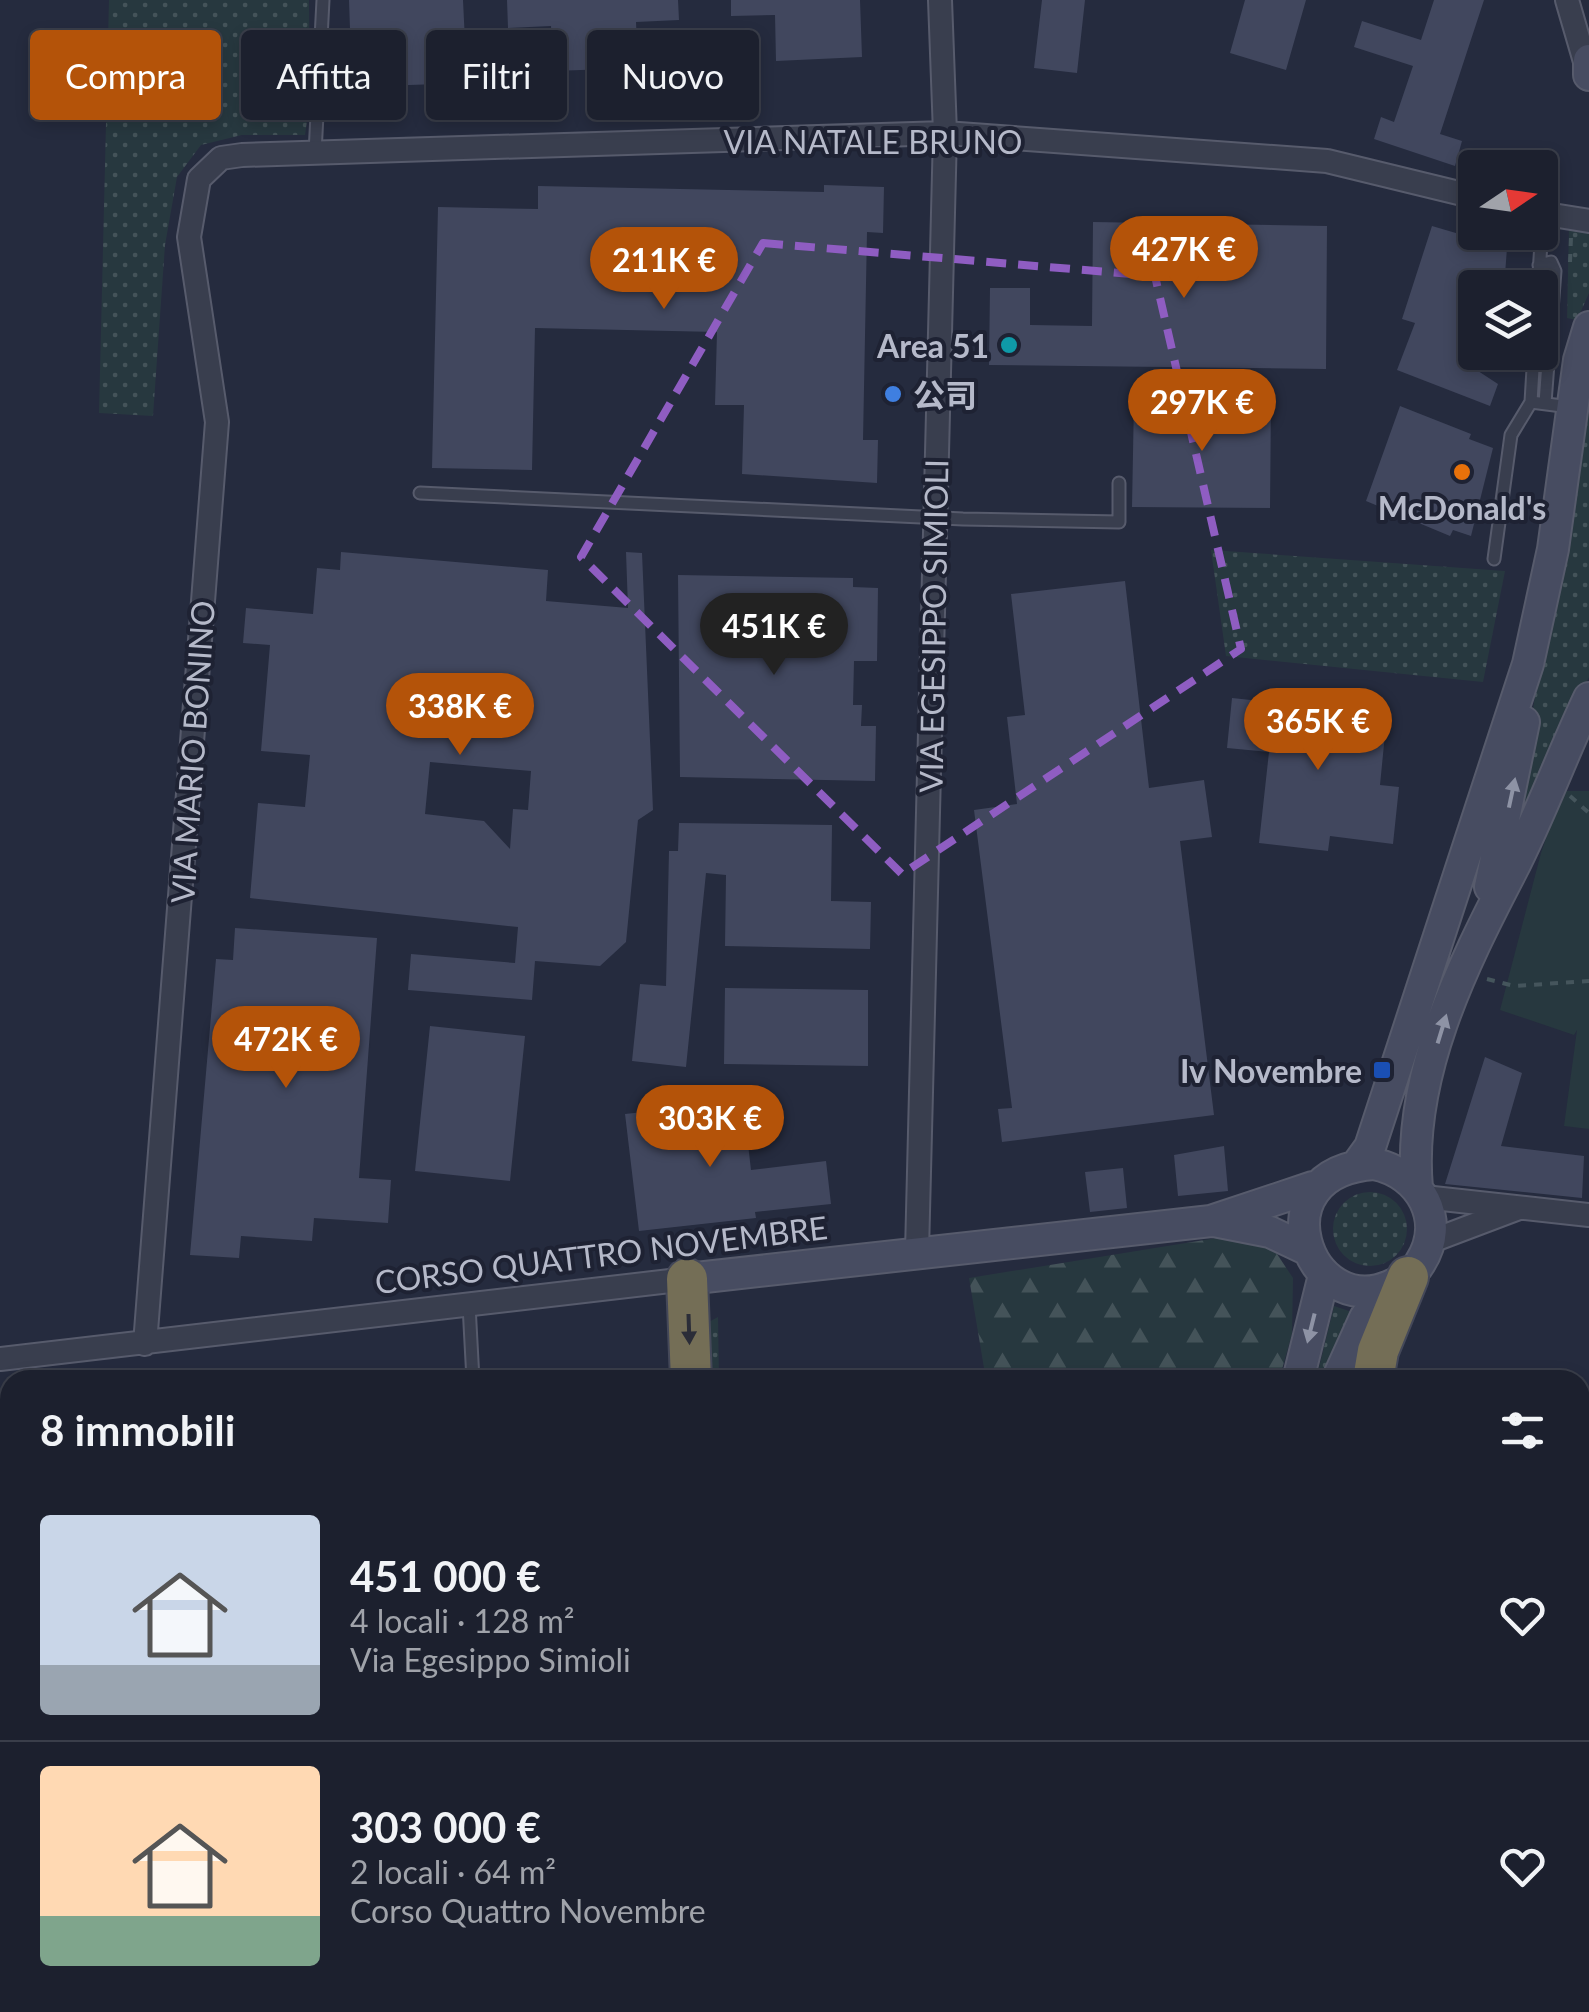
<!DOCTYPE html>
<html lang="it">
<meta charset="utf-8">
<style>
body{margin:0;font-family:Lato,"Noto Sans SC",sans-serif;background:#252836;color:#f1f3f6;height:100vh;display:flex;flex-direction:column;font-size:38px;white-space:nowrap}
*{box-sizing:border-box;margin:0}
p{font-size:32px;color:#a0a3aa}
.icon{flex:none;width:55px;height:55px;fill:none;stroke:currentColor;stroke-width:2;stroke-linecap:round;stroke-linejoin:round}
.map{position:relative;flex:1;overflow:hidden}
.side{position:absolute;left:0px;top:1370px;width:1590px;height:642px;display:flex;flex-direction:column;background:#1c202e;border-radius:30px 30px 0 0;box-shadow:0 5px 15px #0003,0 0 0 2px #3a3e4a}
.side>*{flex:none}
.top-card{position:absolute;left:30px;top:30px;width:1000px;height:90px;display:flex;gap:20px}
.needle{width:65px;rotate:77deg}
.controls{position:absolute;left:1458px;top:150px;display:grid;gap:20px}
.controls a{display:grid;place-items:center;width:100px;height:100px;border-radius:10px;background:#1c202e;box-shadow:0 5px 15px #0003,0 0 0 2px #3a3e4a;font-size:50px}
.price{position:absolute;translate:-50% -85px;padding:0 22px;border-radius:35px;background:#b45309;color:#fff;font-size:32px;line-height:65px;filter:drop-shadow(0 2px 5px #0008)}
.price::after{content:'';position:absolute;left:50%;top:60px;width:30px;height:22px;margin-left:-15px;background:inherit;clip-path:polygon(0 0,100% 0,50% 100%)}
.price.selected{background:#222;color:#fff}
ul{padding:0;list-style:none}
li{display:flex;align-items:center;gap:30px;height:250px;padding:0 40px}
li+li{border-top:2px solid #3a3e4a}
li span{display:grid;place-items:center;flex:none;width:280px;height:200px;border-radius:10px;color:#555}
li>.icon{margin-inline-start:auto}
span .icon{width:120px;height:120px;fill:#fffc;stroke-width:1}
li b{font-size:42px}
h2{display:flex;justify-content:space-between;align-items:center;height:120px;padding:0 40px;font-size:42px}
.chip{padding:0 35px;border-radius:10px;background:#1c202e;box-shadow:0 5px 15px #0003,0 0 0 2px #3a3e4a;font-size:35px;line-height:90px}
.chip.selected{background:#b45309;color:#fff}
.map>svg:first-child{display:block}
.grass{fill:url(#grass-dots)}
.forest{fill:url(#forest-firs)}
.park{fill:#27383f}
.building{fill:#41475e;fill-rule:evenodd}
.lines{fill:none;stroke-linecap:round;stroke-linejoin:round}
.lane-casing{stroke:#575b6c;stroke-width:15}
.street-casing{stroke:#575b6c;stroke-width:26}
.secondary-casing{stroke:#575b6c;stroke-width:34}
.highway-casing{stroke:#444859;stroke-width:44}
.path{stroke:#45555c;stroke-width:4;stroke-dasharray:8 8;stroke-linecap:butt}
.lane{stroke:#393e4e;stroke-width:11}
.street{stroke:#393e4e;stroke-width:22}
.secondary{stroke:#474c61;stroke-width:30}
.highway{stroke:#746e56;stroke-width:40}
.oneway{fill:#8e93a5}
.oneway2{fill:#2b2d38}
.marked{fill:none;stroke:#8f5dc2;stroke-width:8;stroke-dasharray:20 12;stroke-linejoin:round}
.culture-dot{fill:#0f9aa8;stroke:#1e2233;stroke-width:4}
.shop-dot{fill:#3f7fe0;stroke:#1e2233;stroke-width:4}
.food-dot{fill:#e8710a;stroke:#1e2233;stroke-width:4}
.transit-dot{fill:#1a4fb4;stroke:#1e2233;stroke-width:4}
.labels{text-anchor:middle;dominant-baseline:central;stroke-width:8;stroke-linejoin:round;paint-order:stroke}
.street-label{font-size:32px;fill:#b5b9c9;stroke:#1e2233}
.poi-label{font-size:32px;font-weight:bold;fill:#b5b9c9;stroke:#1e2233;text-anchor:end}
</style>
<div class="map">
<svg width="1589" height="2012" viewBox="0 0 1589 2012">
<defs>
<pattern id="grass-dots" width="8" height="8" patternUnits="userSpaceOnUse" patternTransform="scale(2.5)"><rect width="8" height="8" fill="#27383f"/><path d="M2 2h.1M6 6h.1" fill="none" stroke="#445359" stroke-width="1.8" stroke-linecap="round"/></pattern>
<pattern id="forest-firs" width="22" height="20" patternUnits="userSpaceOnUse" patternTransform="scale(2.5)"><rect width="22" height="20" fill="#27383f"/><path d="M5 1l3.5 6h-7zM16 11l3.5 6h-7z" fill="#445359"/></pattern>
</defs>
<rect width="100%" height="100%" fill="#252b3e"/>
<path class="grass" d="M109 0H309L310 100 305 135H242L201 145 177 177 165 245 153 416 99 413Z
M1569 228 1589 231V293L1577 320 1567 318Z
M1589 354V677L1515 823Z
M1211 550 1505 571 1483 682 1226 656Z
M1333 1229a37 37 0 1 1 74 0a37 37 0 1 1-74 0Z
M1334 1306 1355 1313 1322 1380H1316Z
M718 1317 719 1380H703L707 1323Z
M1247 2002 1374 2003 1419 2012H1245Z
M1471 2003H1589V2012H1485Z
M938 2006 973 2012H860L858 2008Z"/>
<path class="forest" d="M1223 1237 1271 1245 1293 1278 1292 1334 1279 1380H986L969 1278Z"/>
<path class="park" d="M1562 791H1589V1129L1564 1126 1577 1030 1574 1035 1500 1010 1541 853Z"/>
<path class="building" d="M349 0H463L467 83 352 87Z
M507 0H678L679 20 636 22 638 68 553 71 551 26 508 28Z
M731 0H860L862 57 776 61 775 15 731 16Z
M1042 0H1085L1077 73 1034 68Z
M1245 0H1306L1286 70 1230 53Z
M1434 0H1484L1440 134 1462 141 1455 166 1374 139 1381 117 1394 122 1413 66 1354 47 1362 21 1421 40Z
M724 71 726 104 699 106 697 73Z
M824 185 884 187 883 233 867 232 863 440H878L877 483 742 474 744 405H715L717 332 535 328 532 470 432 468 438 207 538 209V186L824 192Z
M1093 222 1327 226 1326 369 989 365 990 288H1030V325L1092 326Z
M1432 226 1507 248 1504 288H1475V369L1498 384 1490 406 1397 370 1415 323 1402 319Z
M1134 399 1271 401 1270 508 1132 507Z
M1400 406 1471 434 1469 439 1493 448 1471 536 1453 530 1450 536 1366 501Z
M341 552 548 570 546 601 628 608 626 552 642 553 653 810 638 820 626 942 600 966 535 961 532 1000 408 990 411 954 515 963 518 927 250 898 258 803 305 807 310 755 261 751 270 645 243 643 246 608 313 614 317 568 340 570ZM430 762 531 771 528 810 513 809 510 849 484 821 425 814Z
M678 575 853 578V587L878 588 877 661H854L853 705H862L861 726H876L875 781 680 777Z
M1125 581 1149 788 1204 780 1212 837 1180 841 1214 1115 1002 1142 998 1109 1012 1108 974 810 1017 804 1007 717 1025 715 1011 594Z
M1232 698 1387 714 1380 785 1399 787 1393 844 1330 836 1328 851 1259 843 1269 752 1227 748Z
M679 823 832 825 831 901 871 902 870 949 725 946 726 875 706 873 686 1067 632 1061 640 984 666 986 669 851H678Z
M235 928 377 938 359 1178 391 1180 388 1223 314 1218 312 1241 241 1236 239 1258 190 1255 216 959 233 960Z
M725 988 868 990V1066L724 1064Z
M430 1026 525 1036 510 1181 415 1171Z
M1485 1057 1522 1073 1501 1146 1584 1156 1582 1198 1445 1184Z
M743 1101 751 1170 826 1161 831 1204 755 1212 756 1218 639 1231 625 1114Z
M1224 1146 1228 1191 1178 1196 1174 1155Z
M1123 1168 1127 1208 1090 1212 1085 1172Z"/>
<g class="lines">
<defs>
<path id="lane" d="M315 153 323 0
M1539 265 1551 262 1555 271 1545 403
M1538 288 1543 214
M1531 402 1534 352
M420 493 963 519 1119 522V483
M1494 559 1511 435 1531 402 1570 407
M469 1305 473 1380"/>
<path id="street" d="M1567 0 1588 72
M1540 213 1589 221
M1424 1197 1589 1215
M1429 1242 1519 1208
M917 1252 945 133 940 0
M145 1344 217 422 189 237 199 179 221 158 242 155 945 133 1327 161 1475 197
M0 1359 687 1279"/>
<path id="secondary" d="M1589 60V75
M1490 887 1524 722
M1374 1164C1421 1173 1447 1221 1420 1263 1413 1275 1402 1281 1390 1286 1308 1322 1254 1172 1374 1164Z
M1357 1165 1370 1147 1528 664 1553 549 1579 360 1589 327
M1417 1188C1407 1077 1461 968 1511 872 1540 816 1562 755 1589 698
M1214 1221 1270 1232 1308 1250
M687 1279 1211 1221 1313 1187
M1298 1380 1324 1275
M1337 1380 1365 1318 1385 1288
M1170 2012 1171 2002
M1213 2012 1215 2002"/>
<path id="highway" d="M687 1279 691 1380
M1373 1380 1378 1351 1408 1277
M1580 1876 1589 1880
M1580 1926H1589
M1580 1968H1589
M611 2002 743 2012
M1437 2002 1464 2012
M274 2012 312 2002
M487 2012 572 2002"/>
</defs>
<use href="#lane" class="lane-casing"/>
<use href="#street" class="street-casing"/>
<use href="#secondary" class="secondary-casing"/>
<use href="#highway" class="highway-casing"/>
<path class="path" d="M1570 262 1571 237
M1570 796 1589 813
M1487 979 1514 986 1589 981"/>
<use href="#lane" class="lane"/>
<use href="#street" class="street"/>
<use href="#secondary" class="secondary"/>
<use href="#highway" class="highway"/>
</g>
<defs><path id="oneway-solid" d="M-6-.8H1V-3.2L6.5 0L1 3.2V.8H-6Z" transform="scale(2.5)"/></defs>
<g class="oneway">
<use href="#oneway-solid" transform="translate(1512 793) rotate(-78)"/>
<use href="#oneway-solid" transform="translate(1442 1029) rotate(-73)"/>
<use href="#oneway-solid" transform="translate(1311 1328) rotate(104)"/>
</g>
<use class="oneway2" href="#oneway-solid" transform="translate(689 1329) rotate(88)"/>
<path class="marked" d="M763 243 1155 276 1241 649 902 874 581 557Z"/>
<circle class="culture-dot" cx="1009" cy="345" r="10"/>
<circle class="shop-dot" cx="893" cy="394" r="10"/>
<circle class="food-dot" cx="1462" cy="472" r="10"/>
<rect class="transit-dot" x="1372" y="1060" width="20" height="20" rx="5"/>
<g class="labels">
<g class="street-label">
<text x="873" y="141">VIA NATALE BRUNO</text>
<text transform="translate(933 626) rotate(-89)">VIA EGESIPPO SIMIOLI</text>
<text transform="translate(192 752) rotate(-86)">VIA MARIO BONINO</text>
<text transform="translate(601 1254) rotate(-7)">CORSO QUATTRO NOVEMBRE</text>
</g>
<g class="poi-label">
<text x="989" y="345">Area 51</text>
<text x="913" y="394" text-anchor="start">公司</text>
<text x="1462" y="507" text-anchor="middle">McDonald's</text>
<text x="1362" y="1070">Iv Novembre</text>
</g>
</g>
</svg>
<div class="controls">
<a><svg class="needle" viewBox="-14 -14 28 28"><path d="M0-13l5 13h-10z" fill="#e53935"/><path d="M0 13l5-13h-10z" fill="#a0a3aa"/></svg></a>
<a><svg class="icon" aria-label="layers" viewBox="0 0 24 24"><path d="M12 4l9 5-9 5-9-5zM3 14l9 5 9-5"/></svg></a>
</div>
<b class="price" style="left:1184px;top:301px">427K €</b>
<b class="price" style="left:664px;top:312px">211K €</b>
<b class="price" style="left:1202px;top:454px">297K €</b>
<b class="price selected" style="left:774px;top:678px">451K €</b>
<b class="price" style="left:460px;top:758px">338K €</b>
<b class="price" style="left:1318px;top:773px">365K €</b>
<b class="price" style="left:286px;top:1091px">472K €</b>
<b class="price" style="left:710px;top:1170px">303K €</b>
<div class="top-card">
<a class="chip selected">Compra</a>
<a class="chip">Affitta</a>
<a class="chip">Filtri</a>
<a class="chip">Nuovo</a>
</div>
<section class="side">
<h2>8 immobili<svg class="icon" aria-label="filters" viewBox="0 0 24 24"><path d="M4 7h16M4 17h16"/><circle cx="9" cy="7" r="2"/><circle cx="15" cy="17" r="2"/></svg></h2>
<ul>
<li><span style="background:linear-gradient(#c9d6e8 75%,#9aa5b1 0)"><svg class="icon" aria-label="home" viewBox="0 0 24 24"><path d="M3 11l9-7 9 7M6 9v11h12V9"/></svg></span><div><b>451 000 €</b><p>4 locali · 128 m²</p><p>Via Egesippo Simioli</p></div><svg class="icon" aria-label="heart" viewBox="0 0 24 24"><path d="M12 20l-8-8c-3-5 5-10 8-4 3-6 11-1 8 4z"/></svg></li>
<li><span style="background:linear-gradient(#ffd9b3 75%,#7fa58c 0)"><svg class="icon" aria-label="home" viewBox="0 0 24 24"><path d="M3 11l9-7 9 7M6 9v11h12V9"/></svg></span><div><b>303 000 €</b><p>2 locali · 64 m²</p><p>Corso Quattro Novembre</p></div><svg class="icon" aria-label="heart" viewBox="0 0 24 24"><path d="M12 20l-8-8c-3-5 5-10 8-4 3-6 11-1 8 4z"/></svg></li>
</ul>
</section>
</div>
